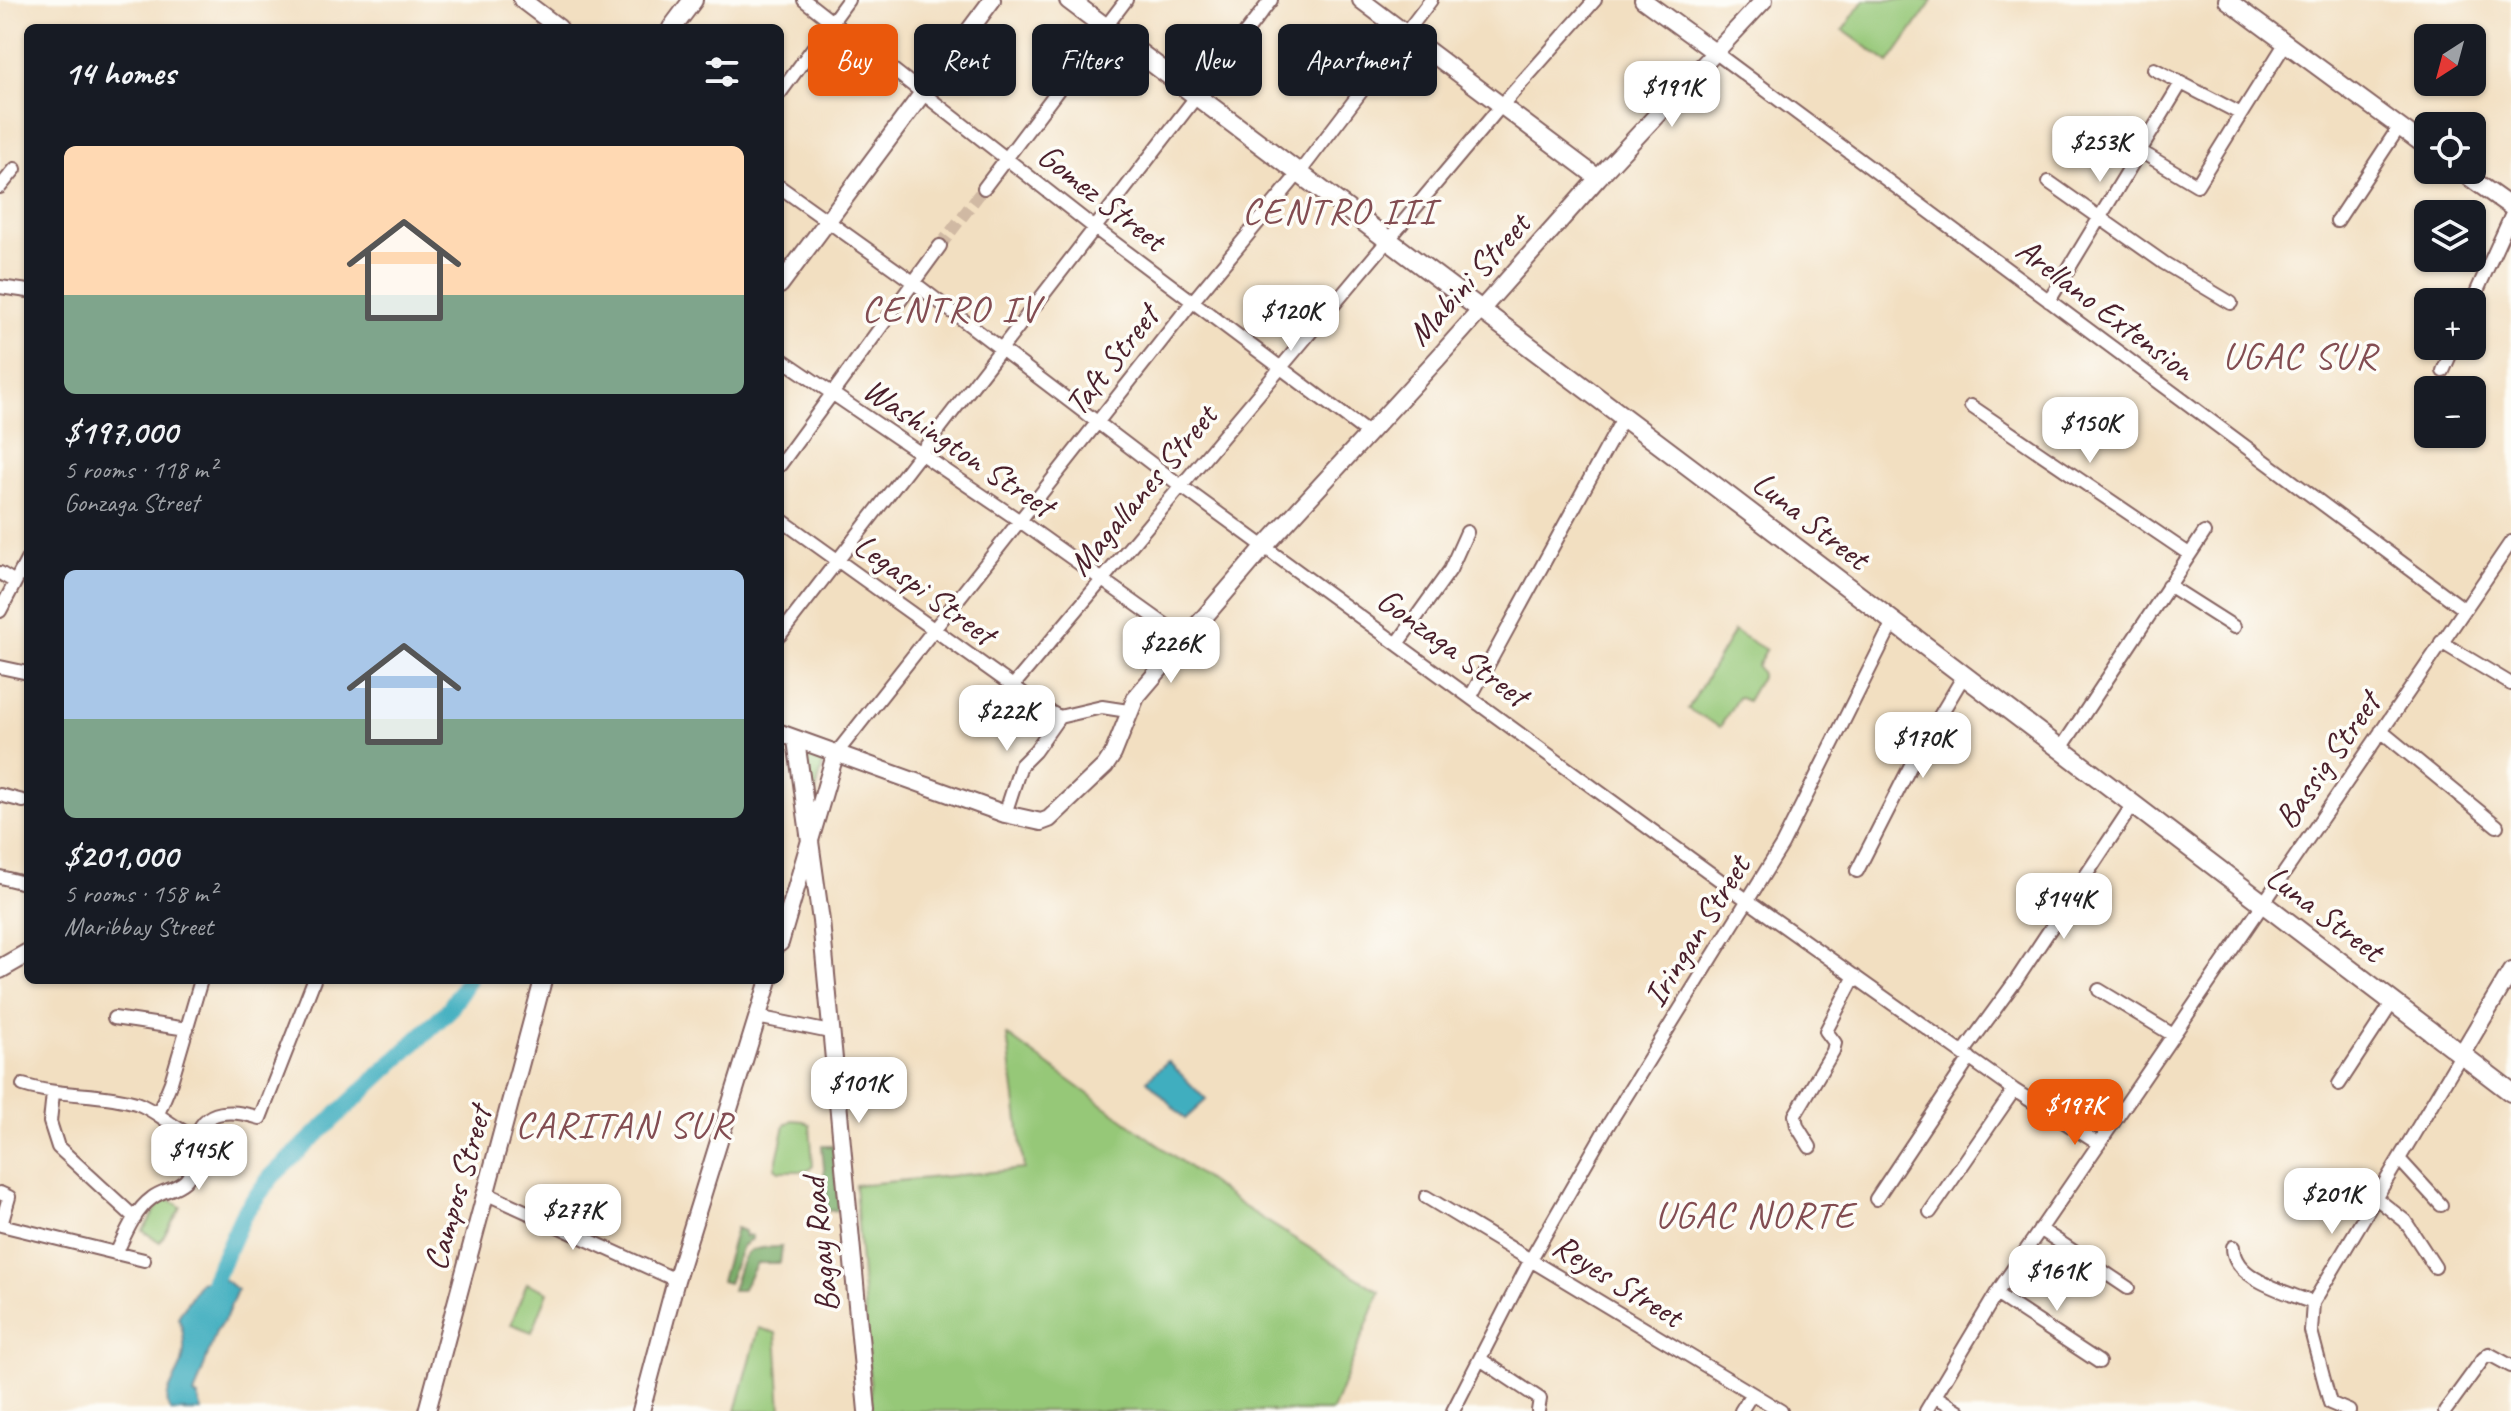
<!DOCTYPE html>
<meta charset="utf-8">
<style>
body{margin:0;font-family:Caveat,sans-serif;background:#20242c;color:#f1f3f6;height:100vh;display:flex;flex-direction:column;font-size:30px;white-space:nowrap}
*{box-sizing:border-box;margin:0}
p{font-size:26px;color:#9ea1a6}
.icon{flex:none;width:44px;height:44px;fill:none;stroke:currentColor;stroke-width:2;stroke-linecap:round;stroke-linejoin:round}
.map{position:relative;flex:1;overflow:hidden}
.sheet{position:absolute;left:24px;top:24px;width:760px;height:960px;display:flex;flex-direction:column;background:#171b24;border-radius:12px;box-shadow:0 2px 6px #0004}
.sheet>*{flex:none}
.banner{position:absolute;left:808px;top:24px;width:760px;height:72px;display:flex;gap:16px}
.needle{width:52px;rotate:216deg}
.fabs{position:absolute;left:2414px;top:24px;display:grid;gap:16px}
.fabs a{display:grid;place-items:center;width:72px;height:72px;border-radius:12px;background:#171b24;box-shadow:0 2px 6px #0004;font-size:40px}
.price{position:absolute;translate:-50% -68px;padding:0 18px;border-radius:16px;background:#fff;color:#222;font-size:26px;line-height:52px;filter:drop-shadow(0 2px 4px #0008)}
.price::after{content:'';position:absolute;left:50%;top:48px;width:24px;height:18px;margin-left:-12px;background:inherit;clip-path:polygon(0 0,100% 0,50% 100%)}
.price.active{background:#ea580c;color:#fff}
ul{padding:0;list-style:none}
li{display:grid;align-content:center;gap:16px;height:424px;padding:0 40px}
li span{display:grid;place-items:center;height:248px;border-radius:12px;color:#555}
li>.icon{margin-inline-start:auto}
span .icon{width:144px;height:144px;fill:#fffc;stroke-width:1}
li b{font-size:34px}
h2{display:flex;justify-content:space-between;align-items:center;height:96px;padding:0 40px;font-size:34px}
.tag{padding:0 28px;border-radius:12px;background:#171b24;box-shadow:0 2px 6px #0004;font-size:28px;line-height:72px}
.tag.active{background:#ea580c;color:#fff}
.map>svg:first-child{display:block}
.green{fill:#96c878;stroke:#707452;stroke-width:2}
.forest{fill:#78ac68;stroke:#61664a;stroke-width:2}
.water{fill:#41aebf;stroke:#466675;stroke-width:2}
.lines{fill:none;stroke-linecap:round;stroke-linejoin:round}
.river{stroke:#41aebf;stroke-width:18}
.street-tunnel{stroke:#d0b9a3;stroke-width:12;stroke-dasharray:12 6;stroke-linecap:butt}
.street-casing{stroke:#856260;stroke-width:16}
.secondary-casing{stroke:#856260;stroke-width:20}
.primary-casing{stroke:#856260;stroke-width:22}
.street{stroke:#fff;stroke-width:12}
.secondary{stroke:#fff;stroke-width:16}
.primary{stroke:#fff;stroke-width:18}
.labels{text-anchor:middle;dominant-baseline:central;stroke-width:7;stroke-linejoin:round;paint-order:stroke}
.street-label{font-size:34px;fill:#4a1f2b;stroke:#fdfcf7}
.quarter-label{font-size:38px;letter-spacing:2px;fill:#834d52;stroke:#fdfcf7}
</style>
<div class="map">
<svg width="2511" height="1411" viewBox="0 0 2511 1411">
<rect width="100%" height="100%" fill="#fdfcf7"/>
<filter id="ink" filterUnits="userSpaceOnUse"><feTurbulence type="fractalNoise" baseFrequency=".0125" numOctaves="2"/><feDisplacementMap in="SourceGraphic" scale="16" xChannelSelector="R" yChannelSelector="G"/><feConvolveMatrix kernelMatrix="1 2 1 2 8 2 1 2 1" color-interpolation-filters="sRGB"/></filter>
<filter id="wash" filterUnits="userSpaceOnUse"><feTurbulence type="fractalNoise" baseFrequency=".006" numOctaves="4" result="noise"/><feDisplacementMap in="SourceGraphic" scale="32" xChannelSelector="R" yChannelSelector="G"/><feGaussianBlur stdDeviation="1.8" result="paint"/><feColorMatrix in="noise" values="0 0 0 0 0 0 0 0 0 0 0 0 0 0 0 0 0 1.4 0 .05"/><feComposite in="paint" operator="in"/></filter>
<g filter="url(#wash)">
<rect width="100%" height="100%" fill="#f2dfc1"/>
<path class="green" d="M1864 0H1933L1889 63 1843 30Z
M1734 631 1766 650 1757 666 1761 672V677L1747 701 1738 697 1720 727 1688 709Z
M813 754 820 758 823 764 815 795 812 794 806 757Z
M1007 1035 1241 1205 1380 1292 1332 1411H872L855 1185 1024 1169Z
M792 1120 804 1121 810 1125 813 1166 807 1171H779L775 1168 785 1125Z
M164 1196 181 1207 160 1242 143 1231Z
M527 1283 548 1292 532 1332 511 1324Z
M759 1328 776 1333 781 1411H736Z"/>
<path class="forest" d="M822 1146H833L839 1210 828 1211Z
M736 1228 744 1231 745 1237 752 1236V1239L742 1246 728 1283 721 1281Z
M782 1247 780 1263H757L742 1290H732C746 1251 739 1248 782 1247Z"/>
<path class="water" d="M1168 1061 1206 1100 1185 1119 1147 1080Z
M214 1279 225 1280 237 1290 226 1317 216 1332 194 1395 198 1397 202 1411H170C161 1393 177 1380 182 1363 186 1349 184 1330 178 1317L200 1282Z"/>
<g class="lines">
<path class="river" d="M208 1303 214 1279 244 1213 272 1176 449 1010 468 980"/>
</g>
</g>
<g filter="url(#ink)">
<g class="lines">
<path class="street-tunnel" d="M940 246 984 188"/>
<defs>
<path id="street" d="M804 0 1096 229 1369 434
M1716 53 2464 609
M2154 69 2241 114 2285 44
M780 93 848 0
M2140 151 2197 185 2241 114
M2049 182 2164 263 2231 303
M0 187 15 169
M780 187 913 282 1181 486 1747 900 2014 1090 2099 1144
M984 188 1126 0
M2337 221 2399 127
M0 287 28 291
M2049 301 2180 85
M2472 302 2511 216
M780 358 1020 521 1185 639
M2443 371 2454 346
M1971 406 2189 554
M780 465 940 246
M780 519 1045 709 1059 717 1102 707 1128 711
M0 573 15 582
M2168 585 2234 627
M0 611 28 558
M780 635 1271 0
M2441 642 2511 684
M1397 644 1450 570 1467 532
M0 667 28 673
M1012 687 1501 106 1595 0
M1471 696 1623 418
M2381 731 2497 826
M2060 750 2204 533
M835 755 1193 301 1299 173 1431 0
M0 795 23 801
M1005 814 1021 765 1035 751 1059 717
M1857 871 1913 761 1963 677
M0 877 28 884
M2099 990 2173 1035
M757 1017 830 1032
M114 1018 187 1029
M1963 1053 2017 979 2132 806
M2339 1084 2392 1003
M23 1085C60 1097 100 1092 136 1103 159 1111 173 1130 197 1137
M53 1093 50 1122 58 1147 135 1218
M158 1114 171 1082 201 980
M1810 1147 1797 1126 1795 1115 1833 1051 1835 1043 1826 1031 1855 976
M2399 1159 2441 1205
M0 1193 9 1197 1 1225 144 1260
M485 1193 676 1280
M1426 1197 1781 1411
M2376 1198 2405 1221 2435 1267
M1876 1199 1970 1058
M1930 1212 2014 1090
M2040 1229 2128 1288
M2233 1247C2233 1279 2287 1292 2313 1303
M116 1254C125 1235 134 1211 152 1198 162 1190 175 1190 185 1181 196 1170 194 1154 196 1140 202 1106 235 1110 260 1118L314 980
M1996 1294 2099 1362
M1480 1359 1540 1399 1538 1411
M1935 1396 1959 1411
M1453 1411 1531 1259 1605 1130 1782 845 1892 624
M1741 1411 1751 1395
M1926 1411 1996 1294 2511 542
M2349 1411 2330 1403 2311 1331 2313 1303 2461 1055
M2445 1411 2483 1359 2489 1354 2511 1366"/>
<path id="secondary" d="M522 0 559 28
M1361 0 1598 178
M1643 0 1716 53
M2227 0 2428 148
M2459 170 2511 207
M780 285 992 0
M780 733 1005 814 1041 822 1049 819 1105 766 1113 754 1136 697 1265 546 1438 358 1598 178 1764 0
M796 740 821 921 867 1411
M780 943 835 755
M2461 1055 2511 971
M427 1411 543 980
M641 1411 676 1280 769 980"/>
<path id="primary" d="M1069 0 1719 489 2511 1092
M672 28 693 0
M0 969 28 953"/>
</defs>
<use href="#street" class="street-casing"/>
<use href="#secondary" class="secondary-casing"/>
<use href="#primary" class="primary-casing"/>
<use href="#street" class="street"/>
<use href="#secondary" class="secondary"/>
<use href="#primary" class="primary"/>
</g>
</g>
<g class="labels">
<g class="street-label">
<text transform="translate(1102 197) rotate(38)">Gomez Street</text>
<text transform="translate(1468 279) rotate(-48)">Mabini Street</text>
<text transform="translate(2106 309) rotate(37)">Arellano Extension</text>
<text transform="translate(1111 360) rotate(-52)">Taft Street</text>
<text transform="translate(959 447) rotate(34)">Washington Street</text>
<text transform="translate(1142 490) rotate(-50)">Magallanes Street</text>
<text transform="translate(1811 520) rotate(38)">Luna Street</text>
<text transform="translate(925 589) rotate(36)">Legaspi Street</text>
<text transform="translate(1453 647) rotate(36)">Gonzaga Street</text>
<text transform="translate(2327 760) rotate(-55)">Bassig Street</text>
<text transform="translate(2325 913) rotate(37)">Luna Street</text>
<text transform="translate(1696 931) rotate(-58)">Iringan Street</text>
<text transform="translate(457 1188) rotate(-74)">Campos Street</text>
<text transform="translate(820 1245) rotate(-96)">Bagay Road</text>
<text transform="translate(1618 1280) rotate(32)">Reyes Street</text>
</g>
<g class="quarter-label">
<text x="1339" y="210">CENTRO III</text>
<text x="951" y="308">CENTRO IV</text>
<text x="2300" y="355">UGAC SUR</text>
<text x="624" y="1124">CARITAN SUR</text>
<text x="1755" y="1214">UGAC NORTE</text>
</g>
</g>
</svg>
<div class="fabs">
<a><svg class="needle" viewBox="-14 -14 28 28"><path d="M0-13l5 13h-10z" fill="#e53935"/><path d="M0 13l5-13h-10z" fill="#9ea1a6"/></svg></a>
<a><svg class="icon" aria-label="locate" viewBox="0 0 24 24"><circle cx="12" cy="12" r="6"/><path d="M12 2v4M12 18v4M2 12h4M18 12h4"/></svg></a>
<a><svg class="icon" aria-label="layers" viewBox="0 0 24 24"><path d="M12 4l9 5-9 5-9-5zM3 14l9 5 9-5"/></svg></a>
<a>+</a>
<a>−</a>
</div>
<b class="price" style="left:1672px;top:129px">$191K</b>
<b class="price" style="left:2100px;top:184px">$253K</b>
<b class="price" style="left:1291px;top:353px">$120K</b>
<b class="price" style="left:2090px;top:465px">$150K</b>
<b class="price" style="left:1171px;top:685px">$226K</b>
<b class="price" style="left:1007px;top:753px">$222K</b>
<b class="price" style="left:1923px;top:780px">$170K</b>
<b class="price" style="left:2064px;top:941px">$144K</b>
<b class="price" style="left:859px;top:1125px">$101K</b>
<b class="price active" style="left:2075px;top:1147px">$197K</b>
<b class="price" style="left:199px;top:1192px">$145K</b>
<b class="price" style="left:2332px;top:1236px">$201K</b>
<b class="price" style="left:573px;top:1252px">$277K</b>
<b class="price" style="left:2057px;top:1313px">$161K</b>
<div class="banner">
<a class="tag active">Buy</a>
<a class="tag">Rent</a>
<a class="tag">Filters</a>
<a class="tag">New</a>
<a class="tag">Apartment</a>
</div>
<section class="sheet">
<h2>14 homes<svg class="icon" aria-label="filters" viewBox="0 0 24 24"><path d="M4 7h16M4 17h16"/><circle cx="9" cy="7" r="2"/><circle cx="15" cy="17" r="2"/></svg></h2>
<ul>
<li><span style="background:linear-gradient(#ffd9b3 60%,#7fa58c 0)"><svg class="icon" aria-label="home" viewBox="0 0 24 24"><path d="M3 11l9-7 9 7M6 9v11h12V9"/></svg></span><div><b>$197,000</b><p>5 rooms · 118 m²</p><p>Gonzaga Street</p></div></li>
<li><span style="background:linear-gradient(#a9c7e8 60%,#7fa58c 0)"><svg class="icon" aria-label="home" viewBox="0 0 24 24"><path d="M3 11l9-7 9 7M6 9v11h12V9"/></svg></span><div><b>$201,000</b><p>5 rooms · 158 m²</p><p>Maribbay Street</p></div></li>
</ul>
</section>
</div>
